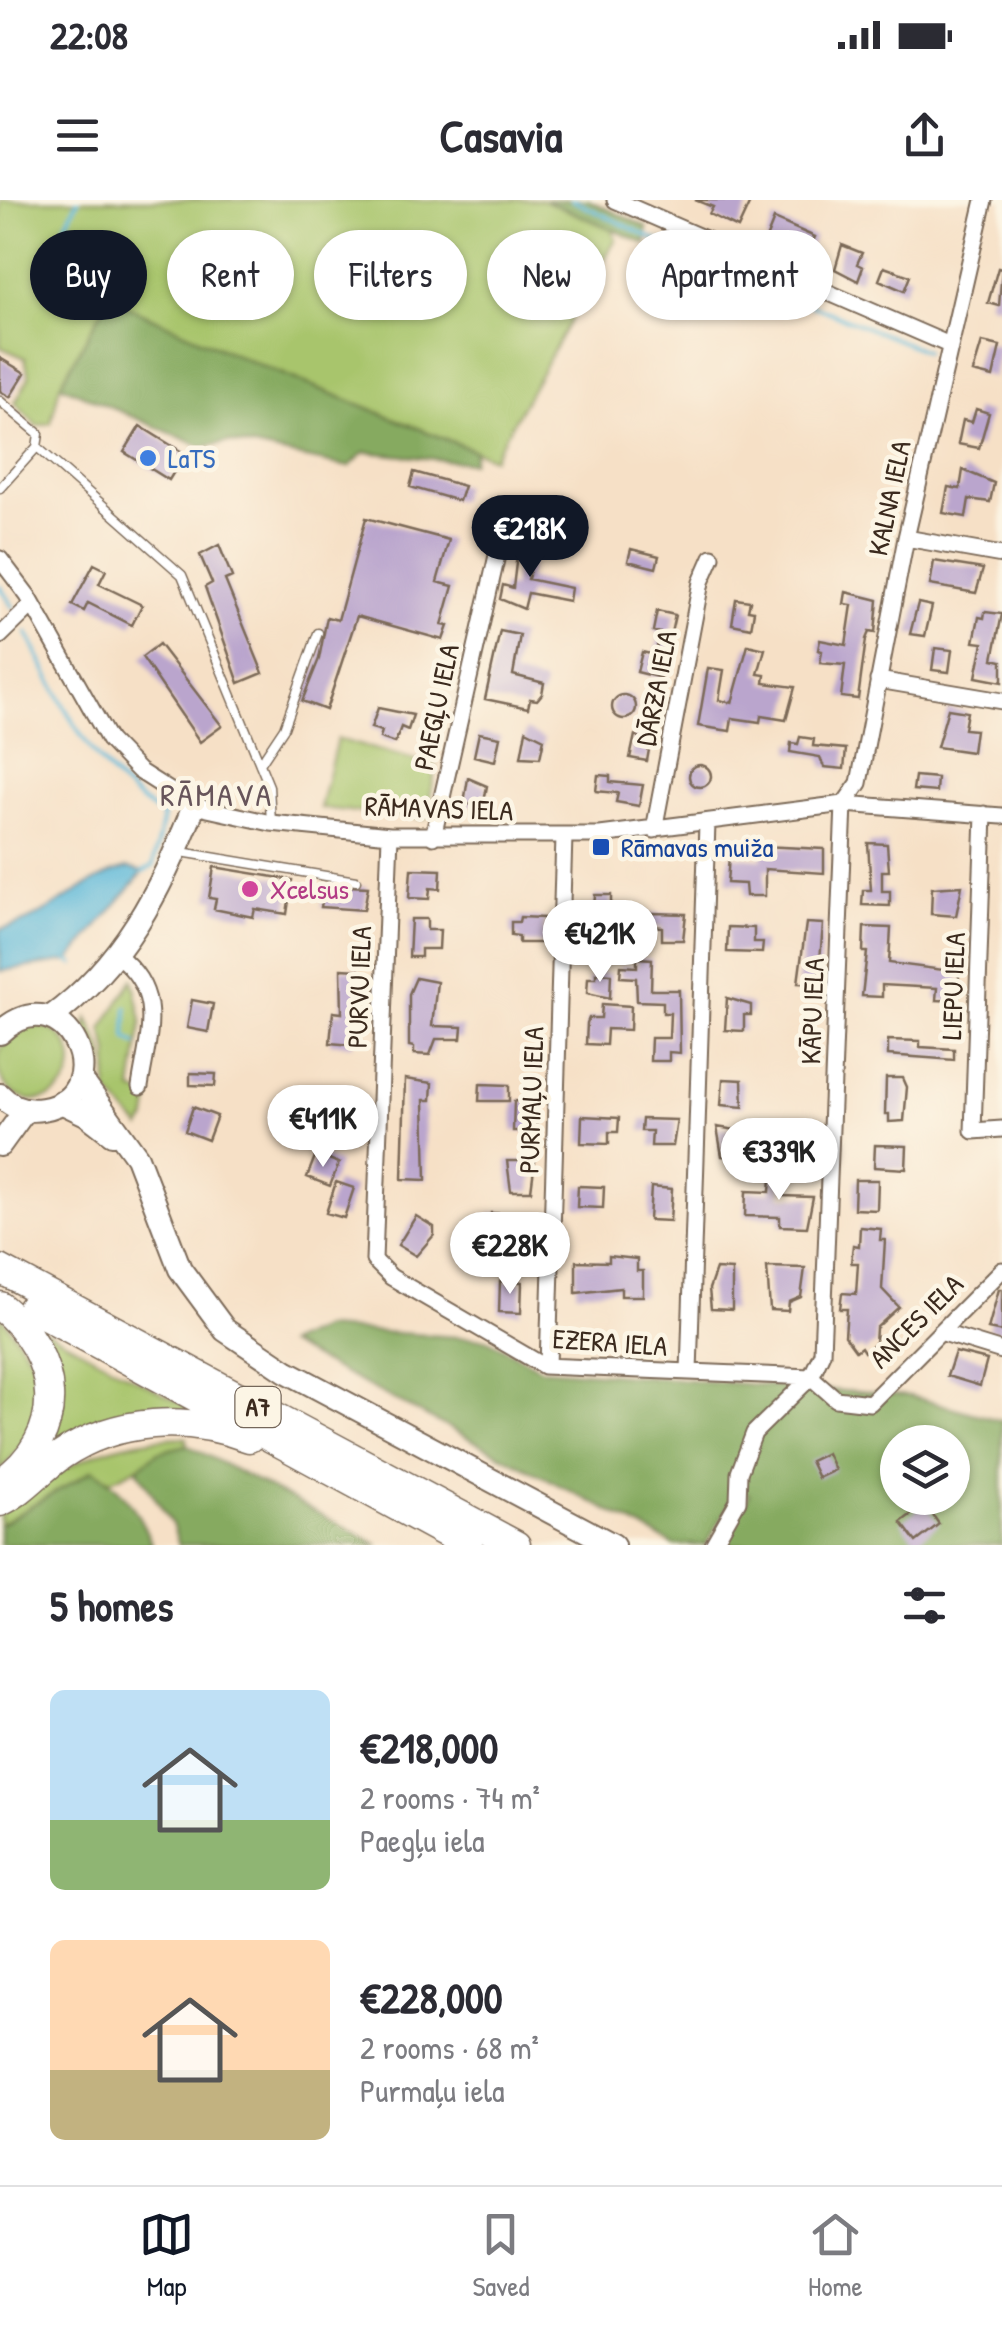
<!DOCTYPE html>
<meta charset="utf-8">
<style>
body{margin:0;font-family:"Patrick Hand",sans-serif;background:#f7f7f7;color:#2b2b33;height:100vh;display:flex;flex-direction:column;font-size:38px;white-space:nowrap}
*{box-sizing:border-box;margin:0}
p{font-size:32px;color:#7c7c81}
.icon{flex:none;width:55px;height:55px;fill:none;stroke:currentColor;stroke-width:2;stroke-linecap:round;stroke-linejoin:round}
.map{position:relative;height:1345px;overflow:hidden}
.details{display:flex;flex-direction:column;background:#fff;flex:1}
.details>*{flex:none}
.hud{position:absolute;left:30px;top:30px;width:942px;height:90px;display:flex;gap:20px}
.tools{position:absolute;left:880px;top:1225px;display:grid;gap:20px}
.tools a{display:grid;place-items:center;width:90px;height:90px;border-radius:50%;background:#fff;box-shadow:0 2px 8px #0004;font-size:50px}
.price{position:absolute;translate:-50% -85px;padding:0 22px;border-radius:35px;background:#fff;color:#222;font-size:32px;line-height:65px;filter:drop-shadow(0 2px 5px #0008)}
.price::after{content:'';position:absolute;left:50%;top:60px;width:30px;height:22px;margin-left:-15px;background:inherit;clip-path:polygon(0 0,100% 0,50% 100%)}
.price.current{background:#111827;color:#fff}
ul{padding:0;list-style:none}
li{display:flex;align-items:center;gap:30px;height:250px;padding:0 50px}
li span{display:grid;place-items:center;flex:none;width:280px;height:200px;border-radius:15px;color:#555}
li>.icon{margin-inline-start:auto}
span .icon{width:120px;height:120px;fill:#fffc;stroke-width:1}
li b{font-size:42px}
h2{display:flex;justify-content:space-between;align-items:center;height:120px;padding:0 50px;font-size:42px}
.pill{padding:0 35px;border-radius:45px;background:#fff;box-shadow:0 2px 8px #0004;font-size:35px;line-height:90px}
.pill.current{background:#111827;color:#fff}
.status{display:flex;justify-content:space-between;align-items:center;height:70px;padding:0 50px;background:#fff;direction:ltr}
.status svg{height:28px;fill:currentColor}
header{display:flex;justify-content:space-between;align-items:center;height:130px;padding:0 50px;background:#fff;font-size:45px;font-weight:700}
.tab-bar{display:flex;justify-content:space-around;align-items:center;height:140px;border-top:2px solid #e1e1e2;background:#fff;font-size:28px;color:#7c7c81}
.tab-bar a{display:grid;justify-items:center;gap:5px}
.tab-bar .current{color:#111827}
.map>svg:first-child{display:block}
.green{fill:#a8c56c;stroke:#727845;stroke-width:2.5}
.forest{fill:#86aa60;stroke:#606a3f;stroke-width:2.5;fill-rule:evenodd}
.water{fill:#5bb8d9;stroke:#4b717c;stroke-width:2.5}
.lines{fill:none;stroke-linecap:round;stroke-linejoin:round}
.stream{stroke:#5bb8d9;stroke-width:4}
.building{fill:#baa5cd}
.lane-casing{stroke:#7c6a59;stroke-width:11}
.street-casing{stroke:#7c6a59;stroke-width:19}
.secondary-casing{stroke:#7c6a59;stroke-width:26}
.highway-casing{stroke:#7c6a59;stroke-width:31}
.lane{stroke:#fff;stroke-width:8}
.street{stroke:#fff;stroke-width:15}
.secondary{stroke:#fff;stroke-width:22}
.highway{stroke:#fff;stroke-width:28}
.shop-dot{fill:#3f7fe0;stroke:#fcf5e5;stroke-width:4}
.transit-dot{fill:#1a4fb4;stroke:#fcf5e5;stroke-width:4}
.hotel-dot{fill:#d1479c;stroke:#fcf5e5;stroke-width:4}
.labels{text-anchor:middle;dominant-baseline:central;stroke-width:9;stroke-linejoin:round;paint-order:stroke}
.shield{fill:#fcf5e5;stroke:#75675a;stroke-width:2.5}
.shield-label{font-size:25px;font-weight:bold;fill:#3b2a1e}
.shop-label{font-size:28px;fill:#366cbe;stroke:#fcf5e5;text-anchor:start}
.street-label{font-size:28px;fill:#3b2a1e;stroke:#fcf5e5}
.transit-label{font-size:28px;fill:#164399;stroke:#fcf5e5;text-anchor:start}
.hotel-label{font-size:28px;fill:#b23c85;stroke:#fcf5e5;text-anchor:start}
.quarter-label{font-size:32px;letter-spacing:2.5px;fill:#67555b;stroke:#fcf5e5}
</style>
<div class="status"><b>22:08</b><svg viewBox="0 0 49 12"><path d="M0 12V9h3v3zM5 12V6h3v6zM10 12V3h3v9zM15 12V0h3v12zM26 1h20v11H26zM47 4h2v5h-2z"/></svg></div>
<header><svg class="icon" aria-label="menu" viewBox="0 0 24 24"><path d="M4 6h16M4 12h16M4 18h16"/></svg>Casavia<svg class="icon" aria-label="share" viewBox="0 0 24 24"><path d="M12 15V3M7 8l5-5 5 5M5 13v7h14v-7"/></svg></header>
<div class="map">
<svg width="1002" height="1345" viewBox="0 0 1002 1345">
<rect width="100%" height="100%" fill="#fcf5e5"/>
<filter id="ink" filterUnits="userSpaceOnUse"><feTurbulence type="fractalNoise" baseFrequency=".01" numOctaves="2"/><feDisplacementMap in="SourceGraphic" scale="20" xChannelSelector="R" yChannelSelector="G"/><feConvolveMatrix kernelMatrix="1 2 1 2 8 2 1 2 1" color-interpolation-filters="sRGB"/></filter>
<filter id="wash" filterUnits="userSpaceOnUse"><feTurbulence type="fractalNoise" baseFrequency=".0048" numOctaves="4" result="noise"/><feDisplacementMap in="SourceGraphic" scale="40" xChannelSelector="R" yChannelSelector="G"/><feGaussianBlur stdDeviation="2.25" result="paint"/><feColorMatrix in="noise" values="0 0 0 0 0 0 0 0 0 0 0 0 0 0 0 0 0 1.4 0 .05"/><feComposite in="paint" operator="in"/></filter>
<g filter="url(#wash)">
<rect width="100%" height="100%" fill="#f6e0c6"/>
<path class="green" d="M0 0H544L611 28 616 39 493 258 240 157 109 98 60 185 51 223 37 226 15 203 29 177 25 158 0 147Z
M337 539 436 566 426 619 320 608Z
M133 779 142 820 132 890 150 897 147 918 141 928 107 891 109 852 102 829Z
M88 818 104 854 97 893 86 826Z
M-2 863a37 37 0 1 1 74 0a37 37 0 1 1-74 0Z
M0 1114 37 1167 34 1231 0 1271Z
M41 1128 199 1213 49 1253 59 1174Z
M186 1237 187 1245C158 1252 139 1269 111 1280L93 1270 0 1325V1312C71 1264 96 1241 186 1237Z"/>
<path class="forest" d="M544 0H588L647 27 646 44Z
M109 98 240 157 475 251 472 263 365 252 349 267 229 242 202 247 60 185Z
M323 1128 486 1139 543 1169 910 1196 1002 1221V1345H719L747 1300 749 1294 739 1288 706 1345H675L287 1144ZM898 1242H952V1298H898Z
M187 1245 379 1345H179L172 1324 137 1269 158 1252Z
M93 1270C124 1288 139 1312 152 1345H0V1325Z"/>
<path class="water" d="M128 668 143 672 69 761 0 771V729C50 720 80 679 128 668Z"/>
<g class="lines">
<path class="stream" d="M572 0 685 54 925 151
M48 61 78 0
M0 387 13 407
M27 433C65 508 89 570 163 616L153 666 143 672
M69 761 74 764
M127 808 126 837 136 844"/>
</g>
<g id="blocks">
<path class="building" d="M695 0H751L738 28 709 14 713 7Z
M774 19 815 37 806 56 771 45 766 39Z
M842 45 862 53 857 64 863 67 858 81 835 69Z
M884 67 910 76 904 91 879 80Z
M998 68 1002 69 999 106 988 103Z
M982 142 1000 146 993 177 973 172Z
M0 158 25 173 10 197 0 191Z
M976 209 989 213 979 248 958 244 963 220 972 222Z
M140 226 185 254 169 280 124 252Z
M963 270 994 283 990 302 969 299 966 317 943 313 948 287 960 289Z
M414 272 464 286 459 301 410 287Z
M366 318 449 340 437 382 453 386 442 425 448 426 443 440 357 416 326 510 302 501 319 459 327 417 338 420Z
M519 338 537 342 528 379 571 388 569 401 528 393 524 409 500 399 503 385 513 388Z
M219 345 232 377 225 380 263 473 239 483 205 387 212 383 200 355Z
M631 349 659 356 656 368 628 361Z
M934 361 983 369 976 393 930 385Z
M94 364 106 370 99 384 142 405 132 425 88 403 84 411 72 405Z
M846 392 878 400 875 433 869 432 866 439 858 499 841 497 845 465 820 463 822 451 818 450 820 440 846 445 852 405 844 404Z
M736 399 750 401 748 410 754 411 751 428 732 424Z
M918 403 932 406 925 436 910 434Z
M657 411 675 415 661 478 637 472 642 452 655 455 660 433 653 431Z
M985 412 1002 414 993 459 1002 461V482L976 477 983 443 974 442 979 417 984 418Z
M500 431 520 435 513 475 544 483 542 494 537 500 530 499 528 508 485 499Z
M159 444 222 526 200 542 142 457Z
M748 445 765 449 758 474 765 475 764 483 795 487 786 520 761 516 760 522 732 518 730 531 698 526 708 468 724 470 719 500 732 503Z
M935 448 952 450 949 472 932 470Z
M612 507a12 12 0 1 1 24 0a12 12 0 1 1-24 0Z
M378 508 413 515 408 530 401 527 395 543 380 538 382 531 371 528Z
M948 509 967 512 964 529 975 530 972 552 937 547Z
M526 530 544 539 540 558 521 557Z
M479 533 500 537 495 561 474 556Z
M635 535 650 544 647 561 630 558Z
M800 537 814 539 813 546 846 549 844 569 824 567 820 557 790 552 791 543 798 544Z
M689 576a11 11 0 1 1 22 0a11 11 0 1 1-22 0Z
M598 575 610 576V582L643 585 639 606 616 602 618 593 596 591Z
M915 576 937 578 936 592 913 590Z
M468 578 487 586 483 607 464 603Z
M868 643 887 644 889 671H882V691H890V706L862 705 863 690H871Z
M762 646 824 649V673L765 669V696H746L745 684 727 683 729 656 762 659Z
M214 667 292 680 287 714 255 709 253 717 214 709 216 699 209 698Z
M411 669 441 670 440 689 430 688 429 699 409 698Z
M325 685 368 687 364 710 321 707Z
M962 686 956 716 931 714 932 688Z
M595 695H611V745H591Z
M652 713 686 714 683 740H662V727L651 726Z
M520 717 544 718V743H519V736L511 735V722H519Z
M411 719H427V730H440L439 749H421V757H409Z
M806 723 823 724 818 784 798 783Z
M728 727 754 728V742H763L762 753 727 752Z
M864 727 891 728 889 763 959 772 958 801 936 800 937 788 882 785V797L862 796 867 752H863Z
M637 758 652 759 651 790H679L680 853 669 852V861H650L651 838H669L670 813H663V802L637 801 636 778 620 777 621 766 637 767Z
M341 769 359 770 362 775 357 814 361 815 360 826H355L353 845 330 843 333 812 342 813Z
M596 773 611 774 610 798 587 793 588 778H596Z
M416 778 437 782 432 826 462 827 461 839H436L430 855 414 854V847L409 846V794Z
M727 798 751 805V815H744V831L725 830Z
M192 800 213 804 208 832 187 828Z
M602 804 631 806 630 830 607 829 606 845 586 844 587 823 589 818H601Z
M888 840 920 841V847L954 849V860L888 855Z
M190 873 216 874 215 886 190 885Z
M886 878H903L907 887 904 921 889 922V914H885Z
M405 879 432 883 431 900H424L426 980 402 979Z
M723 879 742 880 743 907 721 905Z
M480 884 509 885V901H479Z
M514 901 531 902V911H537V924H531V931H513Z
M193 907 217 916 208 940 185 931Z
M582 916 619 918 618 932H609V944L581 943Z
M642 919 677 920 673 946H651L652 931H641Z
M717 927 755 933 753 958 722 956Z
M875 945 907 946 906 969 874 967Z
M316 954 339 963 330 986 307 977Z
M507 961H535L531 991H511Z
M772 965 783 966 781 996 813 997 807 1027 780 1026V1017L745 1016 746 991 770 992Z
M855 980H878L877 1010 854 1009Z
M336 982 354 988 344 1018 326 1013Z
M578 986 604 987 603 1008 577 1007Z
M651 987 672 989 670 1021 649 1020Z
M491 1013 531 1016 530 1037 519 1036 518 1048 496 1047 497 1034 490 1033Z
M416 1016 434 1027V1035L416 1056 398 1045Z
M860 1027 881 1029 880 1040H885L882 1089 899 1107 876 1128 875 1144 864 1152 861 1147 856 1151 845 1136 847 1109H840L842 1093 856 1094 858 1063H851L853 1045 859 1046Z
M609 1056 637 1059V1071H643V1096H621V1088L576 1093V1061L609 1062Z
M767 1067 805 1068 801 1097 789 1102 788 1111 770 1110Z
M716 1069 732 1070V1110L711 1109 709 1089Z
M500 1081 522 1082 521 1113 499 1112Z
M999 1089H1002V1132L988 1129Z
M955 1152 987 1160 980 1186 947 1176Z
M827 1253 835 1270 818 1278 810 1261Z
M925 1304 939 1324 916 1342 901 1322Z"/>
</g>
</g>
<g filter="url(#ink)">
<use href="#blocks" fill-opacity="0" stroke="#7c6a59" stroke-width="2.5"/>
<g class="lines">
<defs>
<path id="lane" d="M0 201 39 234 37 247 182 375 269 586 271 623
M0 288 37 247
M260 564 284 528 318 433
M181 652 356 681"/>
<path id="street" d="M615 0 947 144
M906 338 1002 355
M0 359 28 396 109 540 139 571 194 606 271 623 390 635H600L844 604 1002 616
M0 436 32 405
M878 480 1002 501
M844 604 859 583 906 338 984 0
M984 614 973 931 1002 929
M654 630 701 382 712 357
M390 635 374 1060 391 1077 544 1166 811 1177 836 1199 870 1203 1002 1070
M433 637 503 329
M117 755C166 793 148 834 140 887
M940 1132 1002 1151
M548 1166 564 636
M689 1172 707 623
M713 1345 738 1301 739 1273 754 1233 811 1177 822 1153 844 604"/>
<path id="secondary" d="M50 818C123 765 162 689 194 606
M0 833C65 771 122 895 43 909 26 912 11 907 0 895
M80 878 137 957 180 1069 225 1130 286 1171 613 1345
M61 902 86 914 112 934
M0 945 26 909"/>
<path id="highway" d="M0 1069 516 1345
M0 1106C61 1155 70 1235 0 1283
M32 1108 468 1345
M0 1302C24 1291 40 1270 62 1255 116 1218 188 1215 249 1238"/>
</defs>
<use href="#lane" class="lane-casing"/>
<use href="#street" class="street-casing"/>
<use href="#secondary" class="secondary-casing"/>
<use href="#highway" class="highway-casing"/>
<use href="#lane" class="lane"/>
<use href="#street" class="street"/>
<use href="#secondary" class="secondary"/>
<use href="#highway" class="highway"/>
</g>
</g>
<circle class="shop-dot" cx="148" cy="258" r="10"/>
<rect class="transit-dot" x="591" y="637" width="20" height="20" rx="5"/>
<circle class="hotel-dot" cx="250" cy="689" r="10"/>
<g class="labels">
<rect class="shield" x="235.5" y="1187" width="45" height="40" rx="8"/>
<g class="shield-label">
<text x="258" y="1207">A7</text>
</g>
<g class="shop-label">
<text x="168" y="258">LaTS</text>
</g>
<g class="street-label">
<text transform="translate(889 298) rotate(-78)">KALNA IELA</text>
<text transform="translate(656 488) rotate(-79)">DĀRZA IELA</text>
<text transform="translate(436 507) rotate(-78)">PAEGĻU IELA</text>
<text transform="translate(439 608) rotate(2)">RĀMAVAS IELA</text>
<text transform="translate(953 786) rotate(-88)">LIEPU IELA</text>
<text transform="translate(359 787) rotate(-88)">PURVU IELA</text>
<text transform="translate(812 811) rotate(-88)">KĀPU IELA</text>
<text transform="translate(531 900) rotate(-88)">PURMAĻU IELA</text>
<text transform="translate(916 1121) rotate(-45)">ANCES IELA</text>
<text transform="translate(610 1142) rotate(4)">EZERA IELA</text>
</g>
<g class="transit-label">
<text x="621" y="647">Rāmavas muiža</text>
</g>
<g class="hotel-label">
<text x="270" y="689">Xcelsus</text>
</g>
<g class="quarter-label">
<text x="217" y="594">RĀMAVA</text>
</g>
</g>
</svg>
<div class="tools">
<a><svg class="icon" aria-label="layers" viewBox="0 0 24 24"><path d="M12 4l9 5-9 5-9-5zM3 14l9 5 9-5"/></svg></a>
</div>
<b class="price current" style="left:530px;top:380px">€218K</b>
<b class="price" style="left:600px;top:785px">€421K</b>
<b class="price" style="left:323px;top:970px">€411K</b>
<b class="price" style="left:779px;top:1003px">€339K</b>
<b class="price" style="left:510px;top:1097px">€228K</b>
<div class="hud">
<a class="pill current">Buy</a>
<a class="pill">Rent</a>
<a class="pill">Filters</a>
<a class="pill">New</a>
<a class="pill">Apartment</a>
</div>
</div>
<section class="details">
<h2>5 homes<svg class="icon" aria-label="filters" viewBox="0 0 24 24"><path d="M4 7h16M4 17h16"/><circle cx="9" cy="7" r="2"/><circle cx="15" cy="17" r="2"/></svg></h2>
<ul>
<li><span style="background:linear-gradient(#bfe0f5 65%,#8fb573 0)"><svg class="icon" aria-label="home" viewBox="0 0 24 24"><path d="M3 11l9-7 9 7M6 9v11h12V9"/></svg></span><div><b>€218,000</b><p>2 rooms · 74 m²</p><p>Paegļu iela</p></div></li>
<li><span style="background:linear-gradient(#ffd9b3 65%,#c2b280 0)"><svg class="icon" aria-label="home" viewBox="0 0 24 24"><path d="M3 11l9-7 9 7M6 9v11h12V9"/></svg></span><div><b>€228,000</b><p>2 rooms · 68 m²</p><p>Purmaļu iela</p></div></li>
</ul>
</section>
<nav class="tab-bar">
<a class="current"><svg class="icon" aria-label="map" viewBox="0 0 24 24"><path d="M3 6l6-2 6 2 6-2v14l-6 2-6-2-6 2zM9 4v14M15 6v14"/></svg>Map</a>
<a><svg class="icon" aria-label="saved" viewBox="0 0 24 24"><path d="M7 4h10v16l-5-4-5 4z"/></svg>Saved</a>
<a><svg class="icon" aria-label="home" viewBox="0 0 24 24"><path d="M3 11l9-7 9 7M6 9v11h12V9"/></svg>Home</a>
</nav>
